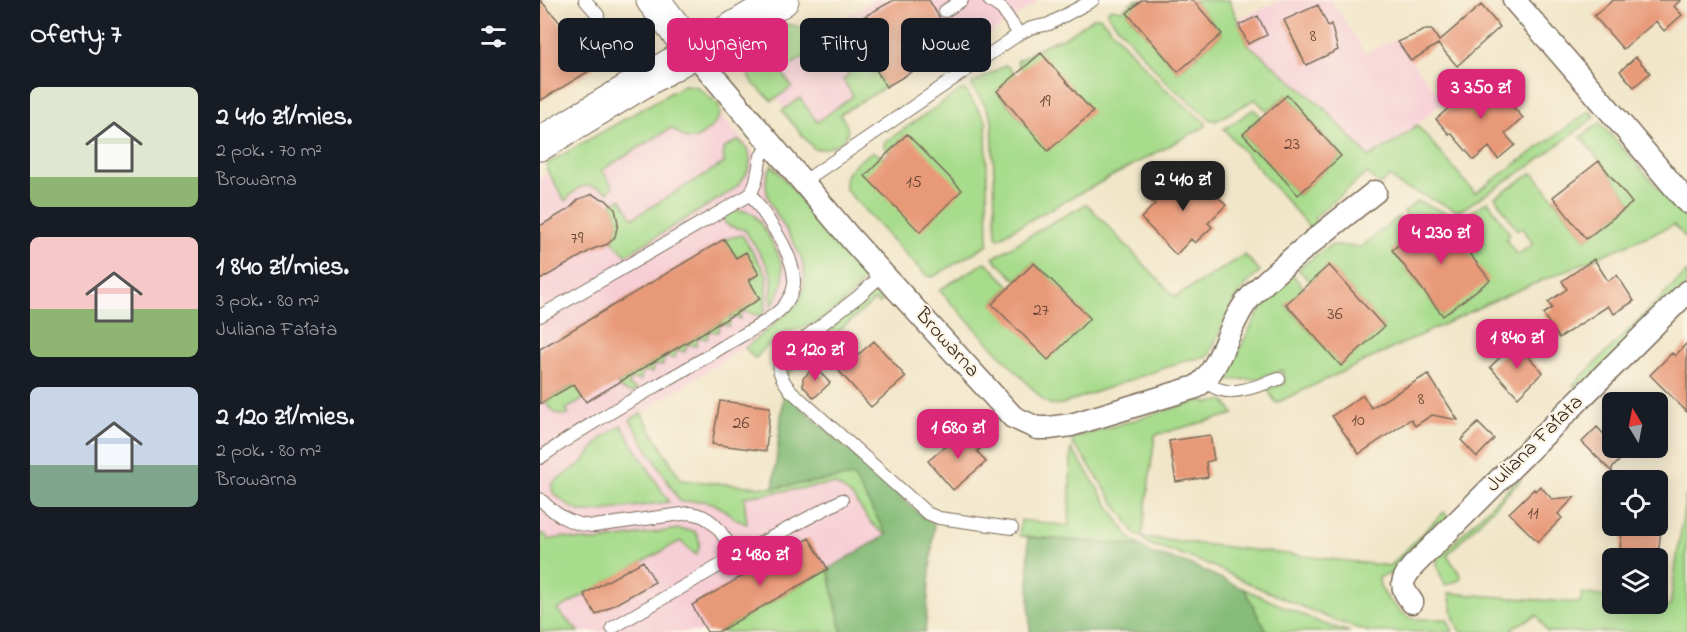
<!DOCTYPE html>
<html lang="pl">
<meta charset="utf-8">
<style>
body{margin:0;font-family:"Indie Flower",sans-serif;background:#242831;color:#f1f3f6;height:100vh;display:flex;flex-direction:column;font-size:22px;white-space:nowrap}
*{box-sizing:border-box;margin:0}
p{font-size:20px;color:#9ea1a6}
.icon{flex:none;width:33px;height:33px;fill:none;stroke:currentColor;stroke-width:2;stroke-linecap:round;stroke-linejoin:round}
.map{position:relative;flex:1;overflow:hidden}
.details{display:flex;flex-direction:column;background:#171b24;width:540px}
.details>*{flex:none}
.guide{position:absolute;left:18px;top:18px;width:570px;height:54px;display:flex;gap:12px}
.needle{width:39px;rotate:350deg}
.fabs{position:absolute;left:1062px;top:392px;display:grid;gap:12px}
.fabs a{display:grid;place-items:center;width:66px;height:66px;border-radius:9px;background:#171b24;box-shadow:0 3px 15px #0003;font-size:30px}
.price{position:absolute;translate:-50% -51px;padding:0 14px;border-radius:12px;background:#db2777;color:#fff;font-size:20px;line-height:39px;filter:drop-shadow(0 2px 3px #0008)}
.price::after{content:'';position:absolute;left:50%;top:36px;width:18px;height:14px;margin-left:-9px;background:inherit;clip-path:polygon(0 0,100% 0,50% 100%)}
.price.on{background:#222;color:#fff}
ul{padding:0;list-style:none}
li{display:flex;align-items:center;gap:18px;height:150px;padding:0 30px}
li span{display:grid;place-items:center;flex:none;width:168px;height:120px;border-radius:9px;color:#555}
li>.icon{margin-inline-start:auto}
span .icon{width:72px;height:72px;fill:#fffc;stroke-width:1}
li b{font-size:26px}
h2{display:flex;justify-content:space-between;align-items:center;height:72px;padding:0 30px;font-size:26px}
.pill{padding:0 21px;border-radius:9px;background:#171b24;box-shadow:0 3px 15px #0003;font-size:21px;line-height:54px}
.pill.on{background:#db2777;color:#fff}
main{display:flex;flex:1;min-height:0}
.map>svg:first-child{display:block}
.built{fill:#f6cfd6}
.green{fill:#a7dc8c;stroke:#718355;stroke-width:1.5}
.forest{fill:#85bc78;stroke:#60734b;stroke-width:1.5}
.building{fill:#e89978}
.lines{fill:none;stroke-linecap:round;stroke-linejoin:round}
.lane-casing{stroke:#7b6c5a;stroke-width:14}
.street-casing{stroke:#7b6c5a;stroke-width:25}
.secondary-casing{stroke:#7b6c5a;stroke-width:35}
.lane{stroke:#fff;stroke-width:12}
.street{stroke:#fff;stroke-width:22}
.secondary{stroke:#fff;stroke-width:33}
.labels{text-anchor:middle;dominant-baseline:central;stroke-width:4.5;stroke-linejoin:round;paint-order:stroke}
.number-label{font-size:18px;fill:#664634}
.street-label{font-size:21px;fill:#3b2a1e;stroke:#fcf5e5}
</style>
<main>
<section class="details">
<h2>Oferty: 7<svg class="icon" aria-label="filters" viewBox="0 0 24 24"><path d="M4 7h16M4 17h16"/><circle cx="9" cy="7" r="2"/><circle cx="15" cy="17" r="2"/></svg></h2>
<ul>
<li><span style="background:linear-gradient(#dfe7d0 75%,#8fb573 0)"><svg class="icon" aria-label="home" viewBox="0 0 24 24"><path d="M3 11l9-7 9 7M6 9v11h12V9"/></svg></span><div><b>2 410 zł/mies.</b><p>2 pok. · 70 m²</p><p>Browarna</p></div></li>
<li><span style="background:linear-gradient(#f6c9c9 60%,#8fb573 0)"><svg class="icon" aria-label="home" viewBox="0 0 24 24"><path d="M3 11l9-7 9 7M6 9v11h12V9"/></svg></span><div><b>1 840 zł/mies.</b><p>3 pok. · 80 m²</p><p>Juliana Fałata</p></div></li>
<li><span style="background:linear-gradient(#c9d6e8 65%,#7fa58c 0)"><svg class="icon" aria-label="home" viewBox="0 0 24 24"><path d="M3 11l9-7 9 7M6 9v11h12V9"/></svg></span><div><b>2 120 zł/mies.</b><p>2 pok. · 80 m²</p><p>Browarna</p></div></li>
</ul>
</section>
<div class="map">
<svg width="1147" height="632" viewBox="0 0 1147 632">
<rect width="100%" height="100%" fill="#fcf5e5"/>
<filter id="ink" filterUnits="userSpaceOnUse"><feTurbulence type="fractalNoise" baseFrequency=".0167" numOctaves="2"/><feDisplacementMap in="SourceGraphic" scale="12" xChannelSelector="R" yChannelSelector="G"/><feConvolveMatrix kernelMatrix="1 2 1 2 8 2 1 2 1" color-interpolation-filters="sRGB"/></filter>
<filter id="wash" filterUnits="userSpaceOnUse"><feTurbulence type="fractalNoise" baseFrequency=".008" numOctaves="4" result="noise"/><feDisplacementMap in="SourceGraphic" scale="24" xChannelSelector="R" yChannelSelector="G"/><feGaussianBlur stdDeviation="1.35" result="paint"/><feColorMatrix in="noise" values="0 0 0 0 0 0 0 0 0 0 0 0 0 0 0 0 0 1.4 0 .05"/><feComposite in="paint" operator="in"/></filter>
<g filter="url(#wash)">
<rect width="100%" height="100%" fill="#f1e6c9"/>
<path class="built" d="M335 0H496L497 2 420 54 416 47 266 133 226 87 273 35Z
M742 0H791L825 53 856 39 871 61 904 101 860 139 829 158 784 108 708 44 697 20Z
M156 86 319 274 101 413 141 480 233 488 313 476 347 535 178 632H39L0 595V177Z"/>
<path class="green" d="M595 0H602L587 13 638 72 682 34 653 0H689L708 44 784 108 829 157 860 139 877 125 935 193 1050 111 1055 117 990 166 921 210H916L859 185 850 176 840 185 827 173 774 218 778 223 772 230 684 129 714 109 721 117 703 134 758 195 801 156 747 95 727 111 715 99 676 121 670 119 626 82 568 15V10L571 8 582 10Z
M554 17H560L621 85 666 123V126L477 227 459 238 456 236 452 119 445 105 433 88 432 84 466 65 476 75 457 92 508 150 482 70 477 61 507 44 527 36Z
M246 24C258 25 267 31 277 37 285 42 295 45 304 49L300 52 303 58 314 52 323 57 332 74 337 72 346 87 300 114C302 117 306 123 307 127 312 143 285 150 274 149L242 111 260 98 277 122 313 96 303 80 309 75 297 58 290 61 280 47 241 71 252 87 232 101 213 83 209 77 206 65 207 54 212 43 218 39Z
M144 85 156 86 179 105C179 107 180 112 180 114 177 124 158 142 147 139 142 137 136 131 131 128L62 170 73 187 68 192C50 182 38 183 26 201H25L7 170V167L8 163Z
M421 90H425L446 121 448 244 393 277 386 275 368 257 306 190C300 171 319 161 332 152L336 153 343 158 366 135 349 152 344 147V143Z
M1060 123 1147 220V239L1134 225 953 301 736 403 727 389 745 383 742 370 716 379 686 380C705 338 717 305 752 274L764 288 746 305 801 365 844 327 789 266 770 282 758 269 789 246 795 245 821 247 858 217 872 234 852 250 903 316 878 229 864 212 877 201 915 216C928 217 938 207 948 201L970 234 966 240 977 255 993 244 983 228 977 230 955 197 992 173 994 174 1046 239 1092 203 1041 137Z
M197 141H200C203 144 208 149 209 153 214 169 201 183 190 192L86 255 72 241C80 230 80 216 71 204L81 199 93 218 184 163 183 149Z
M232 165 321 269 324 275C322 292 285 319 270 325 262 329 251 329 243 333 232 339 223 350 215 359L205 348C217 338 229 328 241 318 246 313 254 308 258 302 289 248 203 208 232 165Z
M547 204 635 297 705 255 720 271 705 286 694 301 668 357 647 360 522 404 511 405 504 401 399 290 446 262 470 286 453 303 549 318 494 263 476 280 453 258 511 223Z
M201 210C202 211 210 212 211 213 219 217 235 247 239 256 242 263 243 272 243 280 242 290 237 298 231 306 229 296 234 286 232 276 228 263 212 242 205 230L189 226 185 223 184 216 187 213Z
M202 235 227 275 225 312 221 316 202 311 200 319 191 317 189 326 180 324 178 332 169 331 167 339 158 337 156 346 147 344 145 352 137 350 135 358 125 357 123 365H114L112 372 102 371 101 380 90 379 89 386 100 391C90 394 84 392 77 384L219 299 209 280 219 274 205 253 196 258 184 239Z
M1147 272V284L1038 390 1033 385Z
M341 290 347 296 339 304 335 300 247 375 253 355 281 337 333 293Z
M35 384 44 399 26 409 29 415C17 417 12 411 5 402Z
M661 400 669 403 684 400 694 414 615 435 602 537 850 566 904 512 909 517 853 573 839 577 840 587 848 599 862 613 872 619H907L913 632H830L796 621 710 584 670 565 638 553 608 544 602 537 596 535 543 456 532 444 534 438Z
M101 413 141 480 233 488 313 476 347 535C321 522 322 495 293 484L204 497 207 524C194 521 189 512 178 506 167 499 152 501 140 502L90 420Z
M81 425 129 502 53 512H43L35 509 28 505 14 494 12 490V485L15 481 42 463 61 439Z
M531 449 540 461 588 536 600 546 479 536 481 520 529 526Z
M979 478 981 480 907 555 921 576 920 580 905 585 897 566V559Z
M1146 495 1147 632H1007L997 615 972 628 974 632H920L914 619 909 593 1040 603 1042 593 1072 598V603H1111L1130 606Z
M138 529 154 531C161 539 161 546 156 555L140 541 17 610 39 632H0V533L6 535 8 540 24 537 36 540 58 541Z
M288 569 302 632H178Z
M704 589 781 623 810 632H727Z"/>
<path class="forest" d="M244 392 382 516 394 524 385 632H302L288 569 347 535 313 476 233 488Z
M488 537 600 546 613 554 647 563 704 589 727 632H490Z"/>
<g id="blocks">
<path class="building" d="M0 0 49 55 46 56 54 68 0 101Z
M354 0H389L416 46 346 87 323 47 318 50 305 27Z
M602 0H653L682 34 638 72 587 13Z
M1073 0H1141L1134 6 1142 15 1124 31 1116 21 1083 49 1054 16Z
M778 5 788 26 791 24 798 50 766 65 744 20Z
M941 5 960 27 917 66 898 44 871 61 858 42 885 30H892L899 41Z
M718 16 727 35 708 44 699 25Z
M501 53 553 112 508 151 457 91Z
M1096 57 1110 73 1094 87 1080 71Z
M944 75 983 118 965 134 975 145 958 159 949 147 934 160 911 133 909 134 896 119 920 98 919 96Z
M747 95 801 156 758 195 703 134Z
M367 134 422 190 380 232 325 176Z
M1059 161 1092 203 1046 239 1013 197Z
M651 169 686 205 668 223 672 227 655 243 651 239 636 255 601 218 615 204 611 200 633 179 636 183Z
M53 194 55 196 66 200 75 209 78 223 75 237 68 244 53 249 0 280V226L29 209 39 199Z
M898 213 950 280 903 316 852 250Z
M184 239 196 258 206 252 219 274 209 280 220 299 46 402 34 384 0 404V349Z
M1054 259 1068 281 1077 275 1094 301 1074 314 1068 306 1019 338 1003 314 1012 308 1008 302 1027 289 1022 281Z
M494 263 550 318 508 360 452 304Z
M789 265 844 327 801 366 746 304Z
M334 341 366 377 331 407 299 371Z
M975 343 1003 372 978 397 950 367Z
M1147 343V412L1110 375 1132 353 1135 356Z
M275 367 290 383 274 398 263 386V378Z
M888 374 918 420 892 415 875 426 871 419 819 454 792 416 823 395 831 408Z
M180 401 230 407 226 451 172 444Z
M938 423 954 439 937 457 921 440Z
M1057 427 1072 443V447H1093L1072 468V472L1042 442Z
M425 430 441 448 437 451 446 462 413 490 388 461Z
M670 435 674 460 666 462 668 477 636 482 629 441Z
M1000 486 1012 499 1035 497 1018 514 1022 518 998 542 969 513 994 489 995 491Z
M1083 525 1121 527 1118 558H1079Z
M269 538 288 569 178 632H167L152 605Z
M103 561 115 582 56 615 44 594Z"/>
</g>
</g>
<g filter="url(#ink)">
<use href="#blocks" fill-opacity="0" stroke="#7b6c5a" stroke-width="1.5"/>
<g class="lines">
<defs>
<path id="lane" d="M45 0 58 15
M449 0 462 9 479 34
M405 11 422 0
M263 182 479 34 491 28 509 24 553 0
M211 194 216 181 221 156 231 145
M343 274 319 296 245 353C235 369 239 375 250 390L387 513 399 518 472 528
M0 316 211 194C226 218 256 254 254 284 253 293 248 301 242 308 227 323 202 335 184 346 124 384 58 416 0 458
M665 381C670 385 676 389 682 390 697 395 725 383 739 379
M0 499C16 515 31 525 54 526L149 513C175 515 183 536 196 556L72 628
M196 556 302 500"/>
<path id="street" d="M974 0 1071 112 1147 202
M153 52 312 240 473 417 497 428H509L531 425 656 387C682 370 687 325 708 300 720 286 734 274 748 262 776 238 806 215 835 192
M872 602C860 586 860 582 873 566L1147 292"/>
<path id="secondary" d="M113 0 153 52
M0 144 97 85 242 0"/>
</defs>
<use href="#lane" class="lane-casing"/>
<use href="#street" class="street-casing"/>
<use href="#secondary" class="secondary-casing"/>
<use href="#lane" class="lane"/>
<use href="#street" class="street"/>
<use href="#secondary" class="secondary"/>
</g>
</g>
<g class="labels">
<g class="number-label">
<text x="773" y="37">8</text>
<text x="505" y="102">19</text>
<text x="752" y="145">23</text>
<text x="374" y="183">15</text>
<text x="37" y="239">79</text>
<text x="501" y="311">27</text>
<text x="795" y="315">36</text>
<text x="881" y="400">8</text>
<text x="818" y="421">10</text>
<text x="201" y="424">26</text>
<text x="993" y="514">11</text>
</g>
<g class="street-label">
<text transform="translate(407 343) rotate(48)">Browarna</text>
<text transform="translate(995 444) rotate(-45)">Juliana Fałata</text>
</g>
</g>
</svg>
<div class="fabs">
<a><svg class="needle" viewBox="-14 -14 28 28"><path d="M0-13l5 13h-10z" fill="#e53935"/><path d="M0 13l5-13h-10z" fill="#9ea1a6"/></svg></a>
<a><svg class="icon" aria-label="locate" viewBox="0 0 24 24"><circle cx="12" cy="12" r="6"/><path d="M12 2v4M12 18v4M2 12h4M18 12h4"/></svg></a>
<a><svg class="icon" aria-label="layers" viewBox="0 0 24 24"><path d="M12 4l9 5-9 5-9-5zM3 14l9 5 9-5"/></svg></a>
</div>
<b class="price" style="left:941px;top:120px">3 350 zł</b>
<b class="price on" style="left:643px;top:212px">2 410 zł</b>
<b class="price" style="left:901px;top:265px">4 230 zł</b>
<b class="price" style="left:977px;top:370px">1 840 zł</b>
<b class="price" style="left:275px;top:382px">2 120 zł</b>
<b class="price" style="left:418px;top:460px">1 680 zł</b>
<b class="price" style="left:220px;top:587px">2 480 zł</b>
<div class="guide">
<a class="pill">Kupno</a>
<a class="pill on">Wynajem</a>
<a class="pill">Filtry</a>
<a class="pill">Nowe</a>
</div>
</div>
</main>
